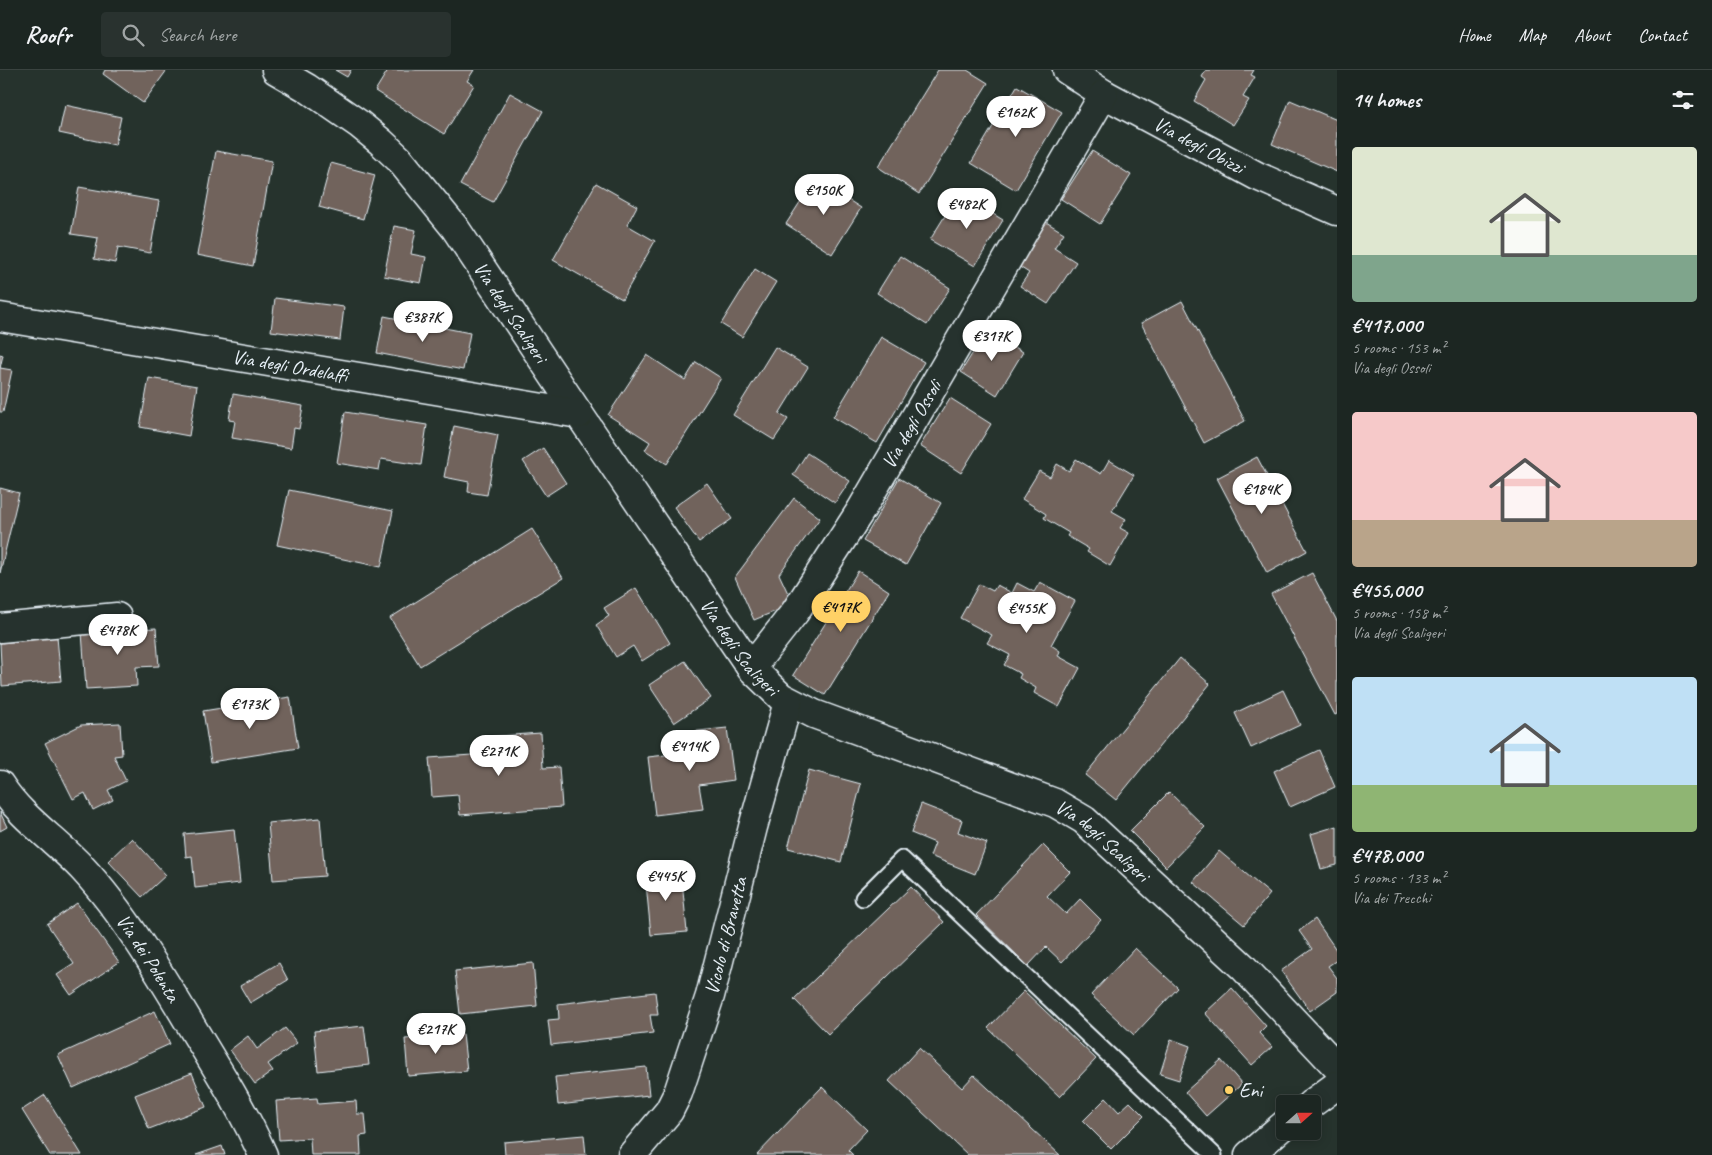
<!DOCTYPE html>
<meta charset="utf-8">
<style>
body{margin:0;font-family:Caveat,sans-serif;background:#29322f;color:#f1f3f6;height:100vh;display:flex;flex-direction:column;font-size:19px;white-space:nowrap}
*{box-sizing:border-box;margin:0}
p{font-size:16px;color:#a0a5a5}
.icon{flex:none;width:28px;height:28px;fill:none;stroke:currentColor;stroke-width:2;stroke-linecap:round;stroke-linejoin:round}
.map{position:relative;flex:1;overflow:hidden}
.sheet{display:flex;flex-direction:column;background:#1c2622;width:375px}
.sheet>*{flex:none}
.needle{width:32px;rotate:69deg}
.buttons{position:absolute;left:1276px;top:1025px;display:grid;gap:10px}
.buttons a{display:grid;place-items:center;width:45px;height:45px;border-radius:5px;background:#1c2622;box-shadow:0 2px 12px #0003,0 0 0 1px #3a4340;font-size:25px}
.price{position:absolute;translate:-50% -42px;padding:0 11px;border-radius:18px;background:#fff;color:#222;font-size:16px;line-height:32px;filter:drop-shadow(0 1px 2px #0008)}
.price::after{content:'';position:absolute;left:50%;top:30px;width:15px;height:11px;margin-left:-8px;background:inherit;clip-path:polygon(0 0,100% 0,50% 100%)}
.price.active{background:#ffd166;color:#111}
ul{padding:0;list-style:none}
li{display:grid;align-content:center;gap:10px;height:265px;padding:0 15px}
li span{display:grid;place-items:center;height:155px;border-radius:5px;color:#555}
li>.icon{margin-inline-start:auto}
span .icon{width:90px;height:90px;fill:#fffc;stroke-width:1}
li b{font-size:21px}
h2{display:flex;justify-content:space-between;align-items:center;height:60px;padding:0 15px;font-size:21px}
header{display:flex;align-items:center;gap:30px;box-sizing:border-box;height:70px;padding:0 25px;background:#1c2622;border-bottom:1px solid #3a4340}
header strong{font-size:24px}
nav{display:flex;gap:28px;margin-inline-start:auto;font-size:18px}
.search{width:350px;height:45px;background:#29322f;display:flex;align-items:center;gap:12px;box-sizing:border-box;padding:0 18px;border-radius:5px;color:#a0a5a5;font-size:19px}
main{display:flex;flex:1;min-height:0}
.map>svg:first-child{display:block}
.building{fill:#71645c;stroke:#e8f1f8}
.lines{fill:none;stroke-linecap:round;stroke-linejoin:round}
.service-casing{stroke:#e8f1f8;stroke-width:19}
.minor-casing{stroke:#e8f1f8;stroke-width:31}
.secondary-casing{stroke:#e8f1f8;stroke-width:31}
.service{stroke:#26332d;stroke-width:15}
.minor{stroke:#26332d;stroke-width:28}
.secondary{stroke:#26332d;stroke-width:28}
.poi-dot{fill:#ffd166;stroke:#26332d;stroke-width:2}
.labels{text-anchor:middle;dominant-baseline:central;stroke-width:5;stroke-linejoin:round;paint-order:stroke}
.street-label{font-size:20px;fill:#e8f1f8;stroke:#26332d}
.poi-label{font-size:20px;fill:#e8f1f8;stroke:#26332d;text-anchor:start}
</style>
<header>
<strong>Roofr</strong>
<div class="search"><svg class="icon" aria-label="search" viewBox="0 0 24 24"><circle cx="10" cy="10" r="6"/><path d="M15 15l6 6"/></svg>Search here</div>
<nav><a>Home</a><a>Map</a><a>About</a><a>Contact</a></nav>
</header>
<main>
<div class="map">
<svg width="1337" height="1085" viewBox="0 0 1337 1085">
<rect width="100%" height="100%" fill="#26332d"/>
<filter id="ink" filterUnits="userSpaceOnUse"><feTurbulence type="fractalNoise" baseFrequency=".02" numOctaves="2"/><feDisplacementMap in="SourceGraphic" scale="10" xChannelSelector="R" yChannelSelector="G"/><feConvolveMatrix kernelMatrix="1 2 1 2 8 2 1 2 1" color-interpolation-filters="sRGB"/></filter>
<g filter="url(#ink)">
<path class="building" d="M105 0H167L143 33 103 4Z
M335 0H351L347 7Z
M388 0H474L467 11 474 15 444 64 375 21Z
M938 0H967L988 13 919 124 878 97Z
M1206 0H1254L1251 5 1255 7 1243 27 1249 30 1233 55 1194 31 1206 10 1202 7Z
M1017 16 1062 42 1016 120 971 93Z
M510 23 543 41 493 132 460 115Z
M1290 30 1337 50V102L1272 74Z
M65 35 121 47 115 75 59 63Z
M216 81 272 91 253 196 197 185Z
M1092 81 1131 105 1100 154 1061 129Z
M331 93 375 105 363 149 319 137Z
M815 109 861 138 832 184 786 154Z
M596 113 637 136 627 155 655 171 622 229 553 190Z
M79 117 159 131 150 183 118 177 115 193 94 189 98 168 71 164Z
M959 123 1003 150 975 196 930 170Z
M1046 152 1064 163 1054 178 1076 192 1048 234 1020 216 1029 203 1018 196Z
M394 156 416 160 411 184 426 187 421 213 384 206Z
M900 186 950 218 927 255 877 223Z
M755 199 776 212 742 267 721 254Z
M275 228 344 237 340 270 271 261Z
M1182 231 1245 351 1204 373 1141 253Z
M384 246 470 263 463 300 377 283Z
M987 260 1023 282 997 325 961 302Z
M881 267 924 292 877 373 833 347Z
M775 277 808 297 779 344 788 349 774 370 733 345Z
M0 284 3 285 0 298 12 300 3 342H0Z
M647 285 685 310 696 292 721 308 667 394 645 380 650 372 608 345Z
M149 308 197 316 189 366 140 357Z
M233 324 303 336 299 359 294 358 291 378 232 368 235 351 229 350Z
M950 328 991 354 961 403 920 376Z
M345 342 427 355 421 395 381 389 379 400 337 393Z
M454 356 498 365 487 425 468 422 469 412 444 407Z
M543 378 566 413 546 426 523 391Z
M807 383 850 411 835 433 793 405Z
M1257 387 1307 481 1267 503 1217 408Z
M1076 389 1101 404 1109 390 1134 405 1112 441 1126 449 1120 458 1129 463 1110 496 1087 482 1089 479 1067 466 1069 463 1044 448 1046 444 1022 429 1039 401 1050 407 1057 394 1069 401Z
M899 408 941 433 906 495 863 471Z
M707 413 732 449 699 472 674 437Z
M0 418 19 423 0 503Z
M289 420 393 441 381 497 277 475Z
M794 428 820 448 779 504 793 534 754 550 735 507Z
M532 459 563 508 420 596 390 548Z
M858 501 889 521 825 625 793 605Z
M1312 503 1337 551V644L1335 645 1271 524Z
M1040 512 1075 531 1051 575 1060 581 1058 586 1080 598 1059 637 1034 623 1036 618 1019 608 1021 604 1004 595 1010 585 987 573 992 565 960 548 979 514 993 521 997 515 1012 523 1017 513 1034 522Z
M636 518 670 573 642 591 633 576 616 587 596 555 609 546 604 538Z
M156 558 159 596 136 597 137 616 86 619 82 562Z
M57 567 61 611 2 616 0 573Z
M1180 588 1210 614 1116 730 1085 705Z
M685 591 711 628 674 653 649 615Z
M1283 620 1300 655 1251 678 1235 643Z
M290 627 298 678 211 692 203 641Z
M120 653 122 685 114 686 126 711 108 720 113 730 93 740 85 723 73 729 45 673 81 655Z
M727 658 734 710 699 715 703 739 655 745 648 687 692 682 689 662Z
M541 663 543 698 559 697 562 737 460 745 458 725 432 727 429 688 486 684 484 667Z
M1319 680 1335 717 1290 737 1274 701Z
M809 700 861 714 841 792 788 778Z
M1169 722 1205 757 1166 797 1130 761Z
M921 734 962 750 958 762 987 773 975 804 930 786 935 773 911 763Z
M0 742 7 757 0 761Z
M320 748 325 806 273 810 268 753Z
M1337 756V795L1321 799 1311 764Z
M234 759 240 813 195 818 192 786 186 787 184 764Z
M132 768 166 805 142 827 108 791Z
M1043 775 1070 802 1047 826 1066 844 1080 829 1101 850 1062 892 1046 877 1028 896 976 845Z
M1219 781 1270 824 1244 855 1193 812Z
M681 800 687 862 651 865 645 803Z
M911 817 944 852 828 964 794 929Z
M77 833 119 892 71 925 57 905 74 894 47 854Z
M1315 849 1337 881V890L1328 896 1337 908V922L1310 941 1281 901 1312 879 1299 861Z
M1135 878 1178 918 1134 965 1091 925Z
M279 893 288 910 250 933 240 916Z
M533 893 537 936 460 944 455 901Z
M1232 918 1266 956 1259 963 1272 977 1252 995 1205 943Z
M1024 921 1096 989 1060 1027 988 958Z
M655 922 658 945H650L653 963 551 975 548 950 559 949 558 934Z
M155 941 170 974 73 1018 58 985Z
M364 956 369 995 318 1001 314 961Z
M285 958 297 973 268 994 273 1001 255 1014 230 980 248 966 257 979Z
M463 964 467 1001 408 1006 405 969Z
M1171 969 1190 976 1179 1010 1160 1004Z
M919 978 962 1018 974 1005 1060 1085H968L889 1011Z
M1221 990 1242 1014 1206 1046 1185 1022Z
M646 997 649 1025 558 1035 555 1007Z
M192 1003 206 1037 149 1059 135 1025Z
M822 1017 867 1060 848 1080 853 1085H757Z
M45 1025 82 1085H50L22 1040Z
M317 1028 318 1034 356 1031 357 1044H365L367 1065 360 1066 361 1085H311L310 1068 279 1070 276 1031Z
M1106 1028 1119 1042 1130 1032 1144 1046 1111 1079 1083 1051Z
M584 1065 586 1085H505L504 1072Z
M222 1076 225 1085H196Z"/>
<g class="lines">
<defs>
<path id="service" d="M863 828 902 789 1214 1085"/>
<g id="minor">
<path id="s1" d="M276 0 307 18 359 54 381 72 399 89 455 158 579 344 751 598 781 627 814 644 1055 733 1084 750 1243 897 1337 997"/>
<path id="s2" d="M1067 0 1104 24 1257 106 1337 141"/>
<path id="s3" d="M0 247 579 344"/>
<path d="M0 558 117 547"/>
<path id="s4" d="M751 598 795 542 861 440 1104 24"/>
<path id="s5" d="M0 715C21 748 56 770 83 799 122 841 157 899 187 949 214 994 242 1037 263 1085"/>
<path id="s6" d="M632 1085 669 1041 678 1023 710 926 753 757 788 632"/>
</g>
<path id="secondary" d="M1311 1034 1337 1015
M1249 1085 1285 1054"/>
</defs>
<use href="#service" class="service-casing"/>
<use href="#minor" class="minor-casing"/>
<use href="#secondary" class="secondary-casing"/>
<use href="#service" class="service"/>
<use href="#minor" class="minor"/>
<use href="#secondary" class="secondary"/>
</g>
</g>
<circle class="poi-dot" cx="1229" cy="1020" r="5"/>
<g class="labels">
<g class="street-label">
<text stroke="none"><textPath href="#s2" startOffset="152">Via degli Obizzi</textPath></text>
<text stroke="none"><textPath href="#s1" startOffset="342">Via degli Scaligeri</textPath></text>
<text stroke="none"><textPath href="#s3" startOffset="294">Via degli Ordelaffi</textPath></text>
<text stroke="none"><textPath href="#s4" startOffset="292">Via degli Ossoli</textPath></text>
<text stroke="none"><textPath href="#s1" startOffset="748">Via degli Scaligeri</textPath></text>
<text stroke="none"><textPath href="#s1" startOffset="1168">Via degli Scaligeri</textPath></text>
<text stroke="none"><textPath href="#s6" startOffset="242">Vicolo di Bravetta</textPath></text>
<text stroke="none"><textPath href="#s5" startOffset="229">Via dei Polenta</textPath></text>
</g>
<g class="poi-label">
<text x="1239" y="1020">Eni</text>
</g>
</g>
</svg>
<div class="buttons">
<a><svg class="needle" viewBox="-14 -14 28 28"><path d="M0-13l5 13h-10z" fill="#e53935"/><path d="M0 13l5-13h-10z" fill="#a0a5a5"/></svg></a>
</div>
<b class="price" style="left:1016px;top:68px">€162K</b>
<b class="price" style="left:824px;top:146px">€150K</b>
<b class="price" style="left:967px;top:160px">€482K</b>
<b class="price" style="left:423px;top:273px">€387K</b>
<b class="price" style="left:992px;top:292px">€317K</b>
<b class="price" style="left:1262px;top:445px">€184K</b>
<b class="price active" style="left:841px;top:563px">€417K</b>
<b class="price" style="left:1027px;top:564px">€455K</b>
<b class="price" style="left:118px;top:586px">€478K</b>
<b class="price" style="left:250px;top:660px">€173K</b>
<b class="price" style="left:690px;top:702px">€414K</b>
<b class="price" style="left:499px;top:707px">€271K</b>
<b class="price" style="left:666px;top:832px">€445K</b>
<b class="price" style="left:436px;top:985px">€217K</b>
</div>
<section class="sheet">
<h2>14 homes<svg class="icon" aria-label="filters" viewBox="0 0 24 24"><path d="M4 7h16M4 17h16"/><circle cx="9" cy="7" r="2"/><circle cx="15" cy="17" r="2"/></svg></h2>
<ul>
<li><span style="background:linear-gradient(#dfe7d0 70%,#7fa58c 0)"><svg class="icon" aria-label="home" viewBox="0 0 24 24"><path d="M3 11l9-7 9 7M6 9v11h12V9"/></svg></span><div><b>€417,000</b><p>5 rooms · 153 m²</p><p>Via degli Ossoli</p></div></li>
<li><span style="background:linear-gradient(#f6c9c9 70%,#b9a48a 0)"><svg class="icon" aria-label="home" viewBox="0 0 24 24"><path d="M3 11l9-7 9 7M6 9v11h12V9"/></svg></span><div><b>€455,000</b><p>5 rooms · 158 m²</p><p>Via degli Scaligeri</p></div></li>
<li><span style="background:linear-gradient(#bfe0f5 70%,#8fb573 0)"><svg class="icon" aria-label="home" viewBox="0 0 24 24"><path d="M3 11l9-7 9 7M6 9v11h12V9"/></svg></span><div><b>€478,000</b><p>5 rooms · 133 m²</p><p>Via dei Trecchi</p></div></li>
</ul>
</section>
</main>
